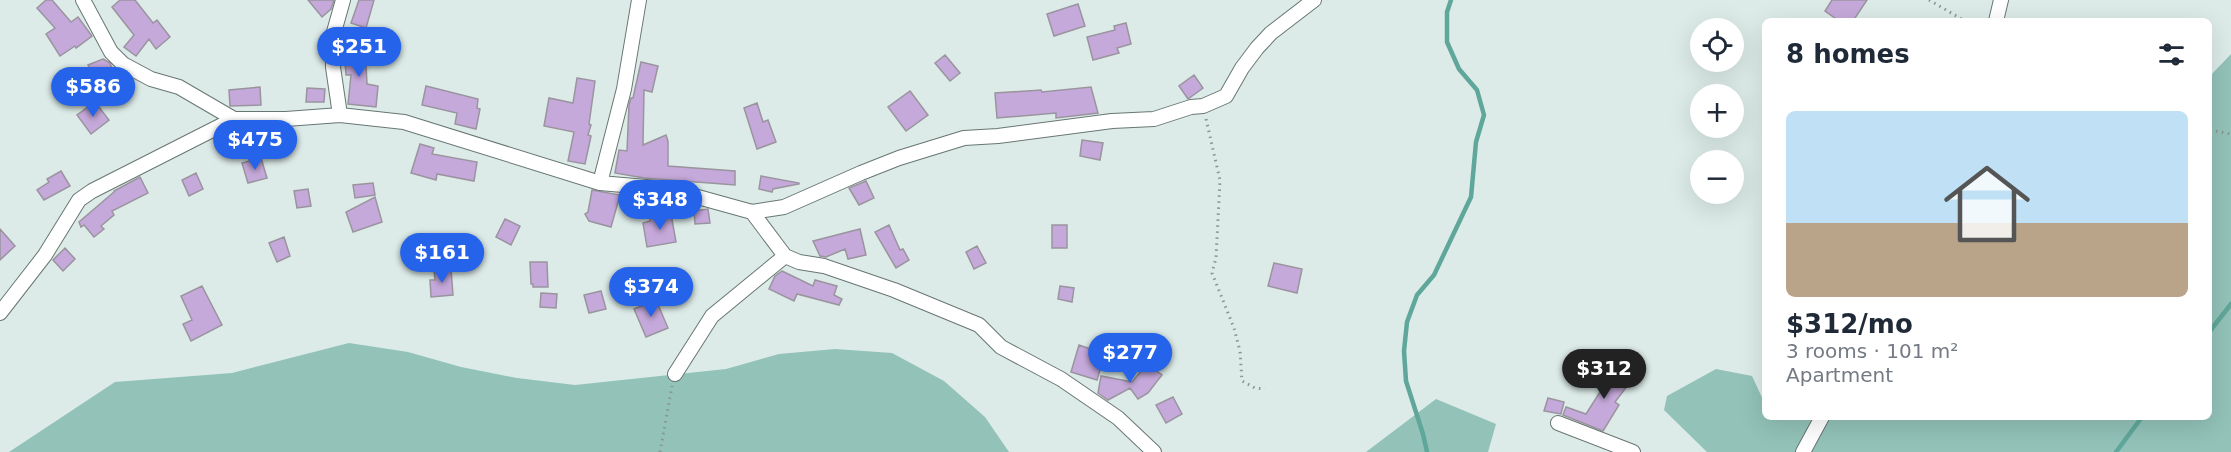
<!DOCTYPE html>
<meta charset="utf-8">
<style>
body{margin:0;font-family:"DejaVu Sans",sans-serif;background:#f6f6f7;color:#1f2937;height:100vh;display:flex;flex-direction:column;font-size:22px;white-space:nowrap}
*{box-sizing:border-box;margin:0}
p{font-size:20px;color:#747a83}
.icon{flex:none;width:33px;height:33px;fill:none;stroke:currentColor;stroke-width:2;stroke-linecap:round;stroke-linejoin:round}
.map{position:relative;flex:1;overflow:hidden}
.details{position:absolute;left:1762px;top:18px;width:450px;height:402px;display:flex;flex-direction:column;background:#fff;border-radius:9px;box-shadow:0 6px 24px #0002}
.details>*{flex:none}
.buttons{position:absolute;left:1690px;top:18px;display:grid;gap:12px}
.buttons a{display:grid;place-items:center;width:54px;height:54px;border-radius:50%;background:#fff;box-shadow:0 6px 24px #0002;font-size:30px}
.price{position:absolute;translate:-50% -51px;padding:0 14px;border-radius:21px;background:#2563eb;color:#fff;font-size:20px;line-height:39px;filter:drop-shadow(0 2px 3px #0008)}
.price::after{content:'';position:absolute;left:50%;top:36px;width:18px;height:14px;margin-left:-9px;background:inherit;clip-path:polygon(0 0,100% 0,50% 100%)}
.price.active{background:#222;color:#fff}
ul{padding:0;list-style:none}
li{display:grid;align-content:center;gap:12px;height:318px;padding:0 24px}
li span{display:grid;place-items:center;height:186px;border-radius:9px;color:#555}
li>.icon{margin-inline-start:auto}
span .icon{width:108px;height:108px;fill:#fffc;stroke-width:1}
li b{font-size:26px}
h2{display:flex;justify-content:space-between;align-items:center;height:72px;padding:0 24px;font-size:26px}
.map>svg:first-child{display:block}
.green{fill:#92c2b8}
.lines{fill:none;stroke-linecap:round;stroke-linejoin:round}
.stream{stroke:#5fa79a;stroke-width:4.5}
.building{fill:#c5a9da;stroke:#9a949f;stroke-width:1.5}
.minor-casing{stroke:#687673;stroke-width:16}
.path{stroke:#8a9592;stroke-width:3;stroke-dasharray:1.5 4.5;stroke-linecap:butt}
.minor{stroke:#fff;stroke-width:14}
</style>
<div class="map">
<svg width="2231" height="452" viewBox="0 0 2231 452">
<rect width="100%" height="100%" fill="#dcebe8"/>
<path class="green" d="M2231 54V452H1707L1664 410 1667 396 1716 369 1752 376 1765 404 1766 417 1772 419 2210 417V76Z
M349 343 408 352 461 367 517 378 575 385 726 369 779 354 835 349 892 353 944 381 985 417 1009 452H9L115 382 232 373Z
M1436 399 1496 424 1488 452H1366Z"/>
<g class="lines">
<path class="stream" d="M2210 331 2231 304
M1427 452 1423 434 1406 381 1404 351 1407 322 1417 295 1434 275 1471 197 1476 142 1484 115 1477 90 1459 69 1447 42V12L1451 0
M2116 452 2142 417"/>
</g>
<path class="building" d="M46 0H52L71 22 78 17 92 36 76 48 75 46 60 56 46 34 55 28 37 8Z
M120 0H135L153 23 157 20 170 37 156 49 149 39 136 56 124 47 134 35 112 7Z
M308 0H334L331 9 322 17Z
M359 0H374L366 28 351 23Z
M1832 0H1867L1853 21H1839L1825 11Z
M1078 4 1085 26 1054 36 1047 14Z
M1126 23 1131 44 1117 48 1119 53 1093 60 1087 37 1115 30 1114 26Z
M344 46H365L367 84 378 86 376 107 348 104 351 75H346Z
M945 55 960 73 950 81 935 63Z
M103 59 110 63 115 76 97 85 88 65Z
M641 62 658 66 652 92 644 90 643 145 666 135 668 141V166L735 171V185L644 178 615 173 619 150 627 151 629 105 631 98H633Z
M1194 75 1203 88 1188 99 1179 86Z
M577 78 595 81 589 124 591 125 588 135 591 136 585 164 568 161 574 132 544 126 549 98 573 103Z
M426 86 478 99 477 108 480 109 476 129 455 124 457 113 422 105Z
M260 87 261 105 230 106 229 90Z
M1091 87 1098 113 1056 118V113L997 118 995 93 1041 90 1042 92Z
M307 88 325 89 324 102H306Z
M910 91 928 115 906 131 888 107Z
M95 102 109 120 91 134 77 115Z
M757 103 763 122 768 120 776 142 757 149 744 108Z
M1082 140 1103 143 1100 160 1080 156Z
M420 144 434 148 432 154 477 162 474 181 437 174 436 180 411 173Z
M261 158 267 178 248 183 242 163Z
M61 171 70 186 44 200 37 190 49 182 47 179Z
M196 173 203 189 189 196 182 180Z
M761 176 799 183V184L773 189 772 192 759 189Z
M140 177 148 193 112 211 114 215 101 226 104 229 94 237 84 225 81 227 79 222 114 192V191Z
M866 181 874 198 859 205 849 188Z
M373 183 375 195 355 198 353 185Z
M308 189 311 206 297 208 294 191Z
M592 190 620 195 611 227 589 221 585 214 588 212Z
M375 197 382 222 353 232 346 212Z
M708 209 710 223 695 224 694 211Z
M671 214 676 242 647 247 643 223 650 221V218Z
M505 219 520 226 511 245 496 237Z
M889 225 900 250 903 249 909 260 896 268 875 232Z
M1052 225H1067V248H1052Z
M0 229 15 246 0 260Z
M860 229 866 255 848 259 845 249 826 257 820 256 813 241Z
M284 237 290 256 277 262 269 243Z
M977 246 986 263 974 269 966 252Z
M65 248 75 259 63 271 53 260Z
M530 262H547L548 287H533V284H531Z
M1274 263 1302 269 1297 293 1268 286Z
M451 269 453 295 431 297 430 280H435L434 270Z
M782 271 813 286 815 280 837 286 834 295 842 299 839 305 797 294 794 301 769 289 775 276Z
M202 286 222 325 191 341 183 324 192 320 181 296Z
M1060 286 1074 288 1072 302 1058 299Z
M601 291 606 309 589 313 584 295Z
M541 293 557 294 556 308 540 307Z
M656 300 668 328 646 337 634 309Z
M1079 345 1105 354 1097 380 1071 372Z
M1615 361 1634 377 1615 402 1619 405 1603 431 1563 415 1566 407 1586 414 1609 378 1605 374Z
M1147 364 1162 375 1148 393 1138 399 1130 388 1108 400 1098 393 1101 376 1132 382Z
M1173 397 1182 414 1166 423 1156 405Z
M1548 398 1564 402 1561 414 1544 411Z"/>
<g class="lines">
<defs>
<path id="minor" d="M83 0 111 52 123 64 151 79 179 87 234 119
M639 0 624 89 600 183 669 189 752 212 785 256 799 262 824 266 894 290 979 325 1001 347 1061 379 1118 418 1154 452
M1996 21 2001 0
M340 115 333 67 334 32 343 0
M752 212 784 207 861 173 899 158 964 138 998 136 1112 121 1154 119 1191 107 1203 106 1226 96 1242 68 1257 48 1271 33 1314 0
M0 313 45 255 79 200 92 191 234 119H286L340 115 404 122 600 183
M675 374 712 316 785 256
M1558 423 1633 452
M1803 452 1822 417"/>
</defs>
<use href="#minor" class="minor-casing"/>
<path class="path" d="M1929 0 1965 21
M1206 119 1220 180 1216 258 1212 273 1234 328 1240 351 1242 381 1255 388 1265 389
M2210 130 2231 134
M660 452 672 386"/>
<use href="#minor" class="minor"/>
</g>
</svg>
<div class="buttons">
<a><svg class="icon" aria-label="locate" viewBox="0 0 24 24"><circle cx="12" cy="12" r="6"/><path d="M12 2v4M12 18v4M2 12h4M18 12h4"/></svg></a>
<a>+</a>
<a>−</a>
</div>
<b class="price" style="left:359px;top:78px">$251</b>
<b class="price" style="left:93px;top:118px">$586</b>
<b class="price" style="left:255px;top:171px">$475</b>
<b class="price" style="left:660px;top:231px">$348</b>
<b class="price" style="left:442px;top:284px">$161</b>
<b class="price" style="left:651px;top:318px">$374</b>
<b class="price" style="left:1130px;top:384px">$277</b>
<b class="price active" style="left:1604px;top:400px">$312</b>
<section class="details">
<h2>8 homes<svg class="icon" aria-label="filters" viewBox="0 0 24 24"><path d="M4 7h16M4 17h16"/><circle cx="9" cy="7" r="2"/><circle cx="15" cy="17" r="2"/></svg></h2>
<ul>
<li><span style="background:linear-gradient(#bfe0f5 60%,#b9a48a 0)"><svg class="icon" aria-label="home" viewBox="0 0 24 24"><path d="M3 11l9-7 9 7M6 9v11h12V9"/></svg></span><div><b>$312/mo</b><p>3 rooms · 101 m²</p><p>Apartment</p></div></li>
</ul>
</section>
</div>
